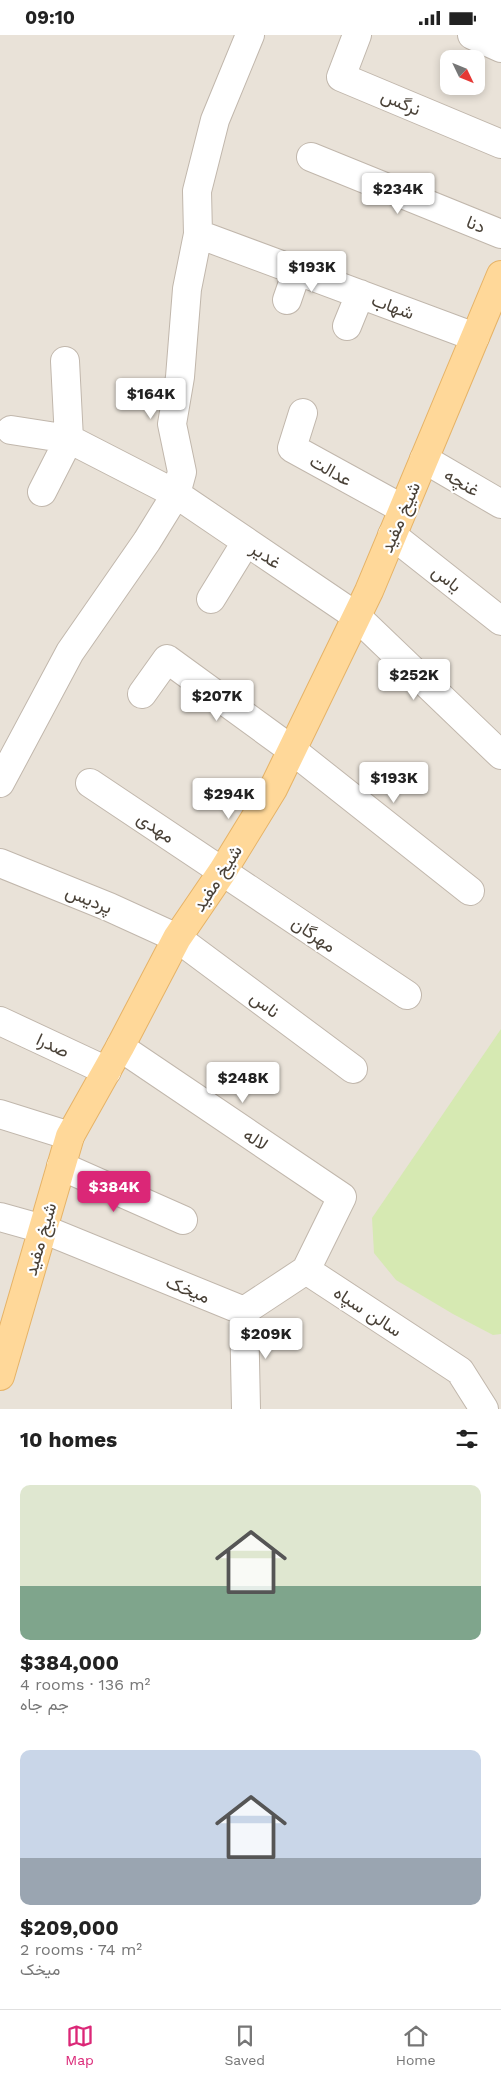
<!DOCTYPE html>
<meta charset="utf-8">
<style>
body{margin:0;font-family:"Work Sans",Vazirmatn,sans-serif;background:#f2f2f2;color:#222;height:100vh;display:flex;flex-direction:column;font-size:19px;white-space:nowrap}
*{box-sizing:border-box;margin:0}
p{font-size:16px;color:#767676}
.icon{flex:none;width:28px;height:28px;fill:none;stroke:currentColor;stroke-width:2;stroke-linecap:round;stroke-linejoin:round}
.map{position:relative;height:1374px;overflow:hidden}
.drawer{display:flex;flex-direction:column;background:#fff;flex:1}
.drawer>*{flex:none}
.needle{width:32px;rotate:133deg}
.fabs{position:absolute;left:440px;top:15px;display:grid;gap:10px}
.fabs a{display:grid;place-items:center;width:45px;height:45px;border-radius:10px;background:#fff;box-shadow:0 2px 8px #0003;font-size:25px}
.price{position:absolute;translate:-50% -42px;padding:0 11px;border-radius:5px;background:#fff;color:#222;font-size:16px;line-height:32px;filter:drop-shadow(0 1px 2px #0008)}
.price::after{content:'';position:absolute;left:50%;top:30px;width:15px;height:11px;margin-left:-8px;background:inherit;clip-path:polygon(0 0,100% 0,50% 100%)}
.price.current{background:#db2777;color:#fff}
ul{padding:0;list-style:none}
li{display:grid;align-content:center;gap:10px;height:265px;padding:0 20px}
li span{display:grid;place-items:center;height:155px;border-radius:10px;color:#555}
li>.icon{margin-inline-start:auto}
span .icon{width:90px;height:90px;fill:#fffc;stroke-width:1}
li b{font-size:21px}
h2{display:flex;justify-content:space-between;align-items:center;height:60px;padding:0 20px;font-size:21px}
.status{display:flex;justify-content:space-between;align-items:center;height:35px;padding:0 25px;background:#fff;direction:ltr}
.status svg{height:14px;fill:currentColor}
.tab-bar{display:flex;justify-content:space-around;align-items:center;height:70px;border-top:1px solid #e0e0e0;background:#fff;font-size:14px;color:#767676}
.tab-bar a{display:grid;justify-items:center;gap:2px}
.tab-bar .current{color:#db2777}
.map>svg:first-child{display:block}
.residential{fill:#e9e2d8;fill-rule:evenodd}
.green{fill:#d6e9b2}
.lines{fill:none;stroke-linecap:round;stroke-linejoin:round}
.minor-casing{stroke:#c1b7ac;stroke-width:30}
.major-casing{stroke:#e6b367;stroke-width:30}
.minor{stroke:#fff;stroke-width:28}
.major{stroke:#ffd899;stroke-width:28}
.labels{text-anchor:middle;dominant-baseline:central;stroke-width:4.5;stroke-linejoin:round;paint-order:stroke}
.street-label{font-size:18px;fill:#494137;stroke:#fff}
</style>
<div class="status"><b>09:10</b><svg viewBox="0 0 49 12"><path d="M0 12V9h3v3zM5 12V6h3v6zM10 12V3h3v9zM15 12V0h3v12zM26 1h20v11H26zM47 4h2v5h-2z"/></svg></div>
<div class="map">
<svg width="501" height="1374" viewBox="0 0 501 1374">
<rect width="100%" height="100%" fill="#f5f0ea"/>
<path class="residential" d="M0 0H501V1374H0ZM449 24H476V51H449Z"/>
<path class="green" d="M501 994V1299L493 1300 453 1279 396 1245 374 1218 372 1183Z"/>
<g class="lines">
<defs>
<path id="minor" d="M357 0 341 42 501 109
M472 0 501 13
M311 122 501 199
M198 199 475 302
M287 265 297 236
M347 291 360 259
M65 326 69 404 176 459 356 581 501 720
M303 378 292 413 403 474
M11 395 69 404 42 457
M424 424 501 469
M392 500 501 586
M211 564 246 507
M142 659 167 624 292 715 470 856
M0 748 70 617 147 506 176 459 182 437 172 389 180 342 187 254 198 199 197 156 215 85 250 0
M90 748 407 960
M0 828 109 872 177 903 353 1034
M0 986 107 1036
M120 1012 342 1162 306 1235 460 1336 484 1374
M0 1079 70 1101
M61 1131 183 1185
M0 1182 43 1194 244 1276
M244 1276 246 1374
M244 1276 306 1235"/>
<path id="major" d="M0 1341 70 1101 120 1012 177 903 222 837 273 754 369 556 501 240"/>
</defs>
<use href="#minor" class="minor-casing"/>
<use href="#major" class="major-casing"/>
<use href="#minor" class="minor"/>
<use href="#major" class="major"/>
</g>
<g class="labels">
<g class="street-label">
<text transform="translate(401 67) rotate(23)">نرگس</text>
<text transform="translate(476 189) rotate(22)">دنا</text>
<text transform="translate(393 271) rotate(20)">شهاب</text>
<text transform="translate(331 435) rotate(29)">عدالت</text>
<text transform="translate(462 447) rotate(30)">غنچه</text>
<text transform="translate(400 482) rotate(-67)">شیخ مفید</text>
<text transform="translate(266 520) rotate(34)">غدیر</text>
<text transform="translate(447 543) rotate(38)">یاس</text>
<text transform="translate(156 792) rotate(34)">مهدی</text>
<text transform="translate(217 843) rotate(-57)">شیخ مفید</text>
<text transform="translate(89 864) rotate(22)">پردیس</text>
<text transform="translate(314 899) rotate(34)">مهرگان</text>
<text transform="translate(265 969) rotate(37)">ناس</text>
<text transform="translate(53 1010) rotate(25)">صدرا</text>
<text transform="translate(256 1104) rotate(34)">لاله</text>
<text transform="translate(40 1204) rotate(-74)">شیخ مفید</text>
<text transform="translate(188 1254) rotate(22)">میخک</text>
<text transform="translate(368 1276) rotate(33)">سالن سپاه</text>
</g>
</g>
</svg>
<div class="fabs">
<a><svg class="needle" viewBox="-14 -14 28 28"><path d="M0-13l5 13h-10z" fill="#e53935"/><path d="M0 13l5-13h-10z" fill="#767676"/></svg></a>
</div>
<b class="price" style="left:398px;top:180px">$234K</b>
<b class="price" style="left:312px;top:258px">$193K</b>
<b class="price" style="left:151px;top:385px">$164K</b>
<b class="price" style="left:414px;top:666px">$252K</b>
<b class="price" style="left:217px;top:687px">$207K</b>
<b class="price" style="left:394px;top:769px">$193K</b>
<b class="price" style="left:229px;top:785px">$294K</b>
<b class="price" style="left:243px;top:1069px">$248K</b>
<b class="price current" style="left:114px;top:1178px">$384K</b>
<b class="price" style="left:266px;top:1325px">$209K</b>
</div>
<section class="drawer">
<h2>10 homes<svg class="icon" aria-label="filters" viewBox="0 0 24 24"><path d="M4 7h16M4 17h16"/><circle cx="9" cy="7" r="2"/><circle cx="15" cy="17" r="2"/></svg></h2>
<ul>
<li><span style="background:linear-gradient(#dfe7d0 65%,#7fa58c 0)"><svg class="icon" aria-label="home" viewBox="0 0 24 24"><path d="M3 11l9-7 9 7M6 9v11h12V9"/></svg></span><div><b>$384,000</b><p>4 rooms · 136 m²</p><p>جم جاه</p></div></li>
<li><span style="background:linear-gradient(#c9d6e8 70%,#9aa5b1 0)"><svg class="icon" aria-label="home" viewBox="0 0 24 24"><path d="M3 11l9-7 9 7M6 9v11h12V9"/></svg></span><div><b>$209,000</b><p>2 rooms · 74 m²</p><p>میخک</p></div></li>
</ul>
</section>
<nav class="tab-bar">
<a class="current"><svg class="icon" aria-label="map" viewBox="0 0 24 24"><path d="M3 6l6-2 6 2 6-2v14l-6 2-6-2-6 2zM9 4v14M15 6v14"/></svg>Map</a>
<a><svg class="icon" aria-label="saved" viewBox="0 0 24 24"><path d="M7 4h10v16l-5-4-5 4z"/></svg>Saved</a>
<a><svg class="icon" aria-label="home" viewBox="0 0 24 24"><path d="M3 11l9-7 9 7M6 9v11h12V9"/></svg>Home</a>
</nav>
